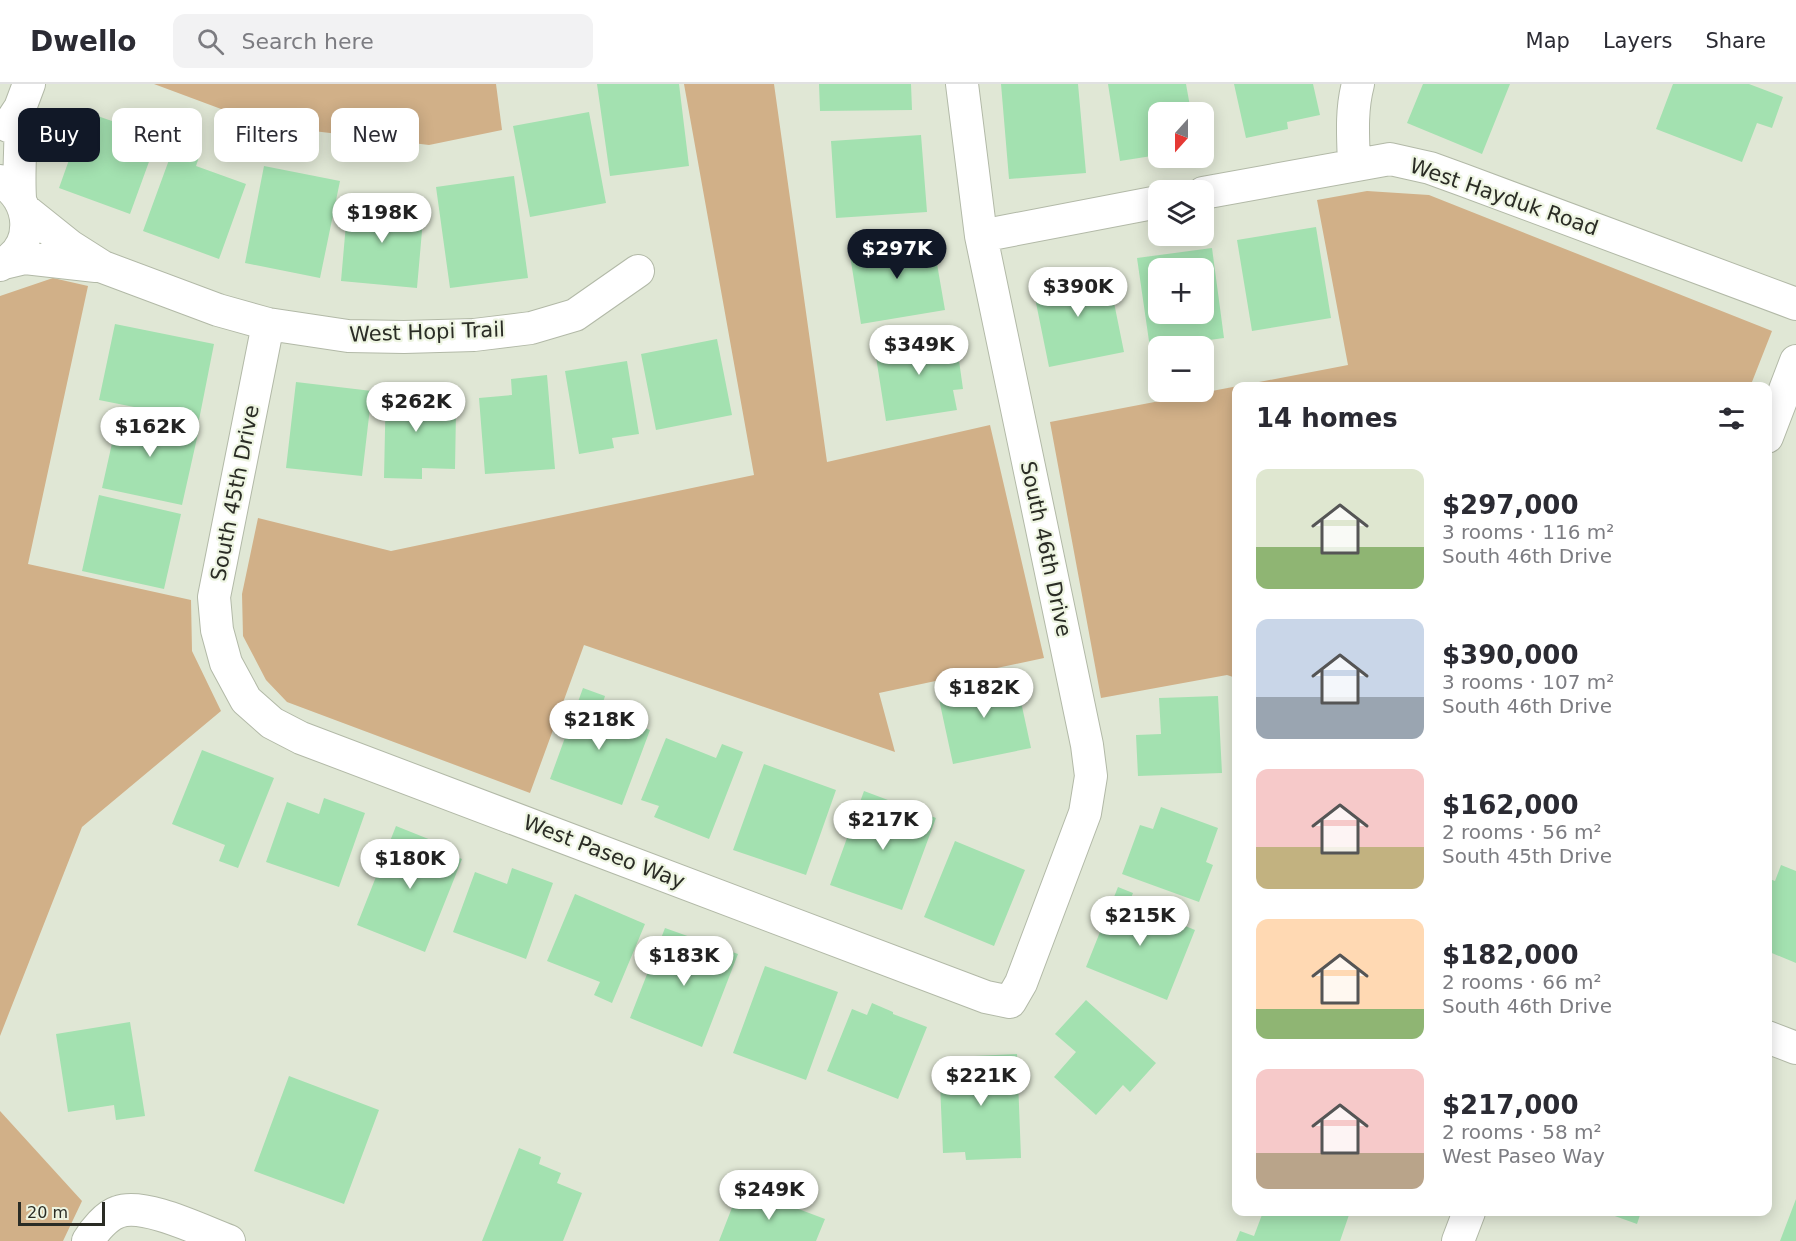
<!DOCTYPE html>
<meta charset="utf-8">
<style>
body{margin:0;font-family:"DejaVu Sans",sans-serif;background:#f2f2f3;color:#2b2b33;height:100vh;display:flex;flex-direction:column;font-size:22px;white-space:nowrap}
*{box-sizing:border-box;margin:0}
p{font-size:20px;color:#7c7c81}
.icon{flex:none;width:33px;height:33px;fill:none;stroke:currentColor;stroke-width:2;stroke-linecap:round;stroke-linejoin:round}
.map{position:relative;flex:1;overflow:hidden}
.side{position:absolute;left:1232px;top:298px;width:540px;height:834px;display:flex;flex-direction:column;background:#fff;border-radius:12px;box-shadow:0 3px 15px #0003}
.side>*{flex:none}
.banner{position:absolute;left:18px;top:24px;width:570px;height:54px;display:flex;gap:12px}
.needle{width:39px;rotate:201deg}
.buttons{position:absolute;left:1148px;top:18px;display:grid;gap:12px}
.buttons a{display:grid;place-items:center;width:66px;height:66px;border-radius:12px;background:#fff;box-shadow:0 3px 15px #0003;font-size:30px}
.scale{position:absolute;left:18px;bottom:15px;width:87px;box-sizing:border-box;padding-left:6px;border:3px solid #2a2c25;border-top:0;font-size:16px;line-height:21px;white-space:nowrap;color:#2a2c25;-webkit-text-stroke:4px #eef5e2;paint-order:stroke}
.price{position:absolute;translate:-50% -51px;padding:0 14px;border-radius:21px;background:#fff;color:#222;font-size:20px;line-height:39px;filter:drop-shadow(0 2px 3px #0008)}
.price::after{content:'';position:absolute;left:50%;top:36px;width:18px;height:14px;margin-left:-9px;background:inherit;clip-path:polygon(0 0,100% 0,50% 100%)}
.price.on{background:#111827;color:#fff}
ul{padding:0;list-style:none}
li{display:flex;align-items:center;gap:18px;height:150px;padding:0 24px}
li span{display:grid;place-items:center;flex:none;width:168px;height:120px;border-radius:12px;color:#555}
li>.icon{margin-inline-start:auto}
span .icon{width:72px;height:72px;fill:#fffc;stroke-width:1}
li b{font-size:26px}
h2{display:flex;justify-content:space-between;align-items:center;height:72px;padding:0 24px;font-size:26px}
.tag{padding:0 21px;border-radius:12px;background:#fff;box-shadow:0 3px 15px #0003;font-size:21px;line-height:54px}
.tag.on{background:#111827;color:#fff}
header{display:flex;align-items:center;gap:36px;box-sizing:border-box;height:84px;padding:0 30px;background:#fff;border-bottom:2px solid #e1e1e2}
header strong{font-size:28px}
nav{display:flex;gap:33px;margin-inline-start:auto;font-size:21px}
.search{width:420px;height:54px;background:#f2f2f3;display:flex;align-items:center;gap:15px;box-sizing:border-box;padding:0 21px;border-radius:12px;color:#7c7c81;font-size:22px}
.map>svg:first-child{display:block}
.green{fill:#d1b088}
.building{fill:#a3e1b0;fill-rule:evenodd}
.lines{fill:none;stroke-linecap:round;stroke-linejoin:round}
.street-casing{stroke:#b2b9a7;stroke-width:34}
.street{stroke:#fff;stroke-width:32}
.labels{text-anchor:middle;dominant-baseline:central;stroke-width:4.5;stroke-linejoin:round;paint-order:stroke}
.street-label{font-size:21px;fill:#2a2c25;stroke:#eef5e2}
</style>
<header>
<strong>Dwello</strong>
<div class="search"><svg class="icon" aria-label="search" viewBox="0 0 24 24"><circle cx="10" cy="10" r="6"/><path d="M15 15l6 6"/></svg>Search here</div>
<nav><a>Map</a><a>Layers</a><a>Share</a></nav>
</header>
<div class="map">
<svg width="1796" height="1157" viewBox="0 0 1796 1157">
<rect width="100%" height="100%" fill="#e0e7d5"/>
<path class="green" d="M154 0H496L502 46 429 61 264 41Z
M684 0H774L827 378 990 341 1044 574 879 609 895 668 584 561 530 709 287 618 266 596 243 552 242 510 258 434 391 467 754 391Z
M1367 107 1429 111 1772 247 1750 303H1236V594L1227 591 1101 614 1050 338 1348 281 1317 116Z
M53 194 88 202 28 480 191 516 192 567 221 627 82 743 0 952V212Z
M0 1027 82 1117 63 1157H0Z"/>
<path class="building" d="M597 0H679L689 82 610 92Z
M819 0H911L912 26 820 27Z
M1001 0H1078L1086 89 1009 95Z
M1108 0H1186L1191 28H1158V71L1120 77Z
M1234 0H1313L1320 31 1287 38 1288 45 1246 54Z
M1423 0H1510L1482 70 1407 39Z
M1673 0H1749L1783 13 1772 44 1757 39 1742 78 1656 45Z
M86 28 158 53 130 130 59 104Z
M589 28 606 119 530 133 513 42Z
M921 51 927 128 836 134 831 57Z
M177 54 202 64 196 82 246 100 219 175 143 147Z
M264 82 340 97 320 194 245 179Z
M514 92 528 194 450 204 436 103Z
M348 117 424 124 417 204 341 197Z
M1316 143 1331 234 1252 247 1237 156Z
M932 151 945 226 861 240 849 165Z
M1212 164 1224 254 1150 264 1137 174ZM1158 184H1203V230H1158Z
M1107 184 1124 268 1049 283 1032 199Z
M115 240 214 260 199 336 99 316Z
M955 248 963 305 953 306 957 326 886 337 874 260Z
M717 255 732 331 656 346 641 270Z
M627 277 639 350 612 354 614 364 579 370 565 287Z
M547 291 555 385 485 390 479 314 512 311 511 295Z
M296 298 372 307 362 392 286 384Z
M386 299 429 300V326L456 327 455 385 422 384V395L384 394Z
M119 328 199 345 182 421 102 404Z
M99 411 181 430 164 505 82 487Z
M1015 590 1031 664 953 680 937 606Z
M583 604 605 612 600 628 650 646 622 721 550 695Z
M1218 612 1222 689 1138 692 1136 651 1161 650 1159 614Z
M666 654 716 674 722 660 743 668 709 755 654 733 659 722 641 716Z
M202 666 274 694 238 784 219 777 225 761 172 740Z
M764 680 836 706 806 791 733 766Z
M864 707 936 734 902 826 830 801Z
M324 714 365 729 339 803 266 778 287 718 319 730Z
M1161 723 1218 744 1206 778 1213 781 1199 818 1122 790 1140 741 1153 745Z
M396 742 436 758 434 764 462 775 425 868 357 841Z
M955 757 1025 786 994 862 924 833Z
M1781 781 1796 787V879L1767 867V794L1775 797Z
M512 784 553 799 526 875 453 848 475 788 507 800Z
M1118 803 1133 809 1129 819 1195 846 1167 916 1086 883Z
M575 810 645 840 612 919 594 911 600 898 547 877Z
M665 844 738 870 702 963 630 934Z
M765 882 838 908 806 996 733 969Z
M1086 916 1156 979 1130 1008 1123 1001 1096 1031 1054 993 1076 968 1055 950Z
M872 919 893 928V930L927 943 898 1015 827 987 852 925 867 931Z
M130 938 145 1032 116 1036 114 1021 68 1028 56 950Z
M1017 970 1021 1074 966 1076 965 1068 943 1069 939 977 973 975 974 972Z
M289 992 379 1026 344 1120 254 1087Z
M519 1064 541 1073 539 1080 561 1089 557 1099 582 1109 563 1157H482Z
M740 1103 825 1135 816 1157H719Z
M1796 1115V1157H1780Z
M1263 1128H1350L1340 1157H1236L1240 1147 1254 1152Z
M1614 1128H1641L1637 1140 1612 1131Z"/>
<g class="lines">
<defs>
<path id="street" d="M8 42 20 24 29 0
M1354 80C1353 53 1351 26 1358 0
M0 97C33 115 37 164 0 181
M1203 109 1390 75 1430 84 1463 96 1796 220
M20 114C18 84 22 54 20 24
M25 126 70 162 103 183 218 226 268 240 348 252 404 253 474 251 531 244 575 231 638 187
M981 152 1158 118
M4 179 25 174 96 182
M268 240 214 513 217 546 226 579 246 616 272 639 301 654 986 913 1010 918 1021 899 1085 729 1091 692 1087 661 981 152 962 0
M1767 353 1796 277
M1767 953 1796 964
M88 1157C94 1147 106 1132 118 1128 144 1118 202 1147 229 1157
M1458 1157 1469 1128"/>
</defs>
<use href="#street" class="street-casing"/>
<use href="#street" class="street"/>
</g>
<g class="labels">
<g class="street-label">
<text transform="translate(1504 113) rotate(19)">West Hayduk Road</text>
<text transform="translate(427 248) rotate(-2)">West Hopi Trail</text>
<text transform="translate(235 409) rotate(-79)">South 45th Drive</text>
<text transform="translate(1046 465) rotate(78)">South 46th Drive</text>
<text transform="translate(604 768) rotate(21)">West Paseo Way</text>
</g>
</g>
</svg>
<div class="buttons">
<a><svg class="needle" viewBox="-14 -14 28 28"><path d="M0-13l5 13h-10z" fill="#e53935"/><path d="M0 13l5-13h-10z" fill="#7c7c81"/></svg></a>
<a><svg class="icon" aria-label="layers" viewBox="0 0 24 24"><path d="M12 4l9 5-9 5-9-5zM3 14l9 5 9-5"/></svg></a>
<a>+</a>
<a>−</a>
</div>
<div class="scale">20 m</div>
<b class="price" style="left:382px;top:160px">$198K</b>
<b class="price on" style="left:897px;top:196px">$297K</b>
<b class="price" style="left:1078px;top:234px">$390K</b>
<b class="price" style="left:919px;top:292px">$349K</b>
<b class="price" style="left:416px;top:349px">$262K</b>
<b class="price" style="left:150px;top:374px">$162K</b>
<b class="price" style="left:984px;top:635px">$182K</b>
<b class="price" style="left:599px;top:667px">$218K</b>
<b class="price" style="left:883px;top:767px">$217K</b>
<b class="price" style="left:410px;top:806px">$180K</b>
<b class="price" style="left:1140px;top:863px">$215K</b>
<b class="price" style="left:684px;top:903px">$183K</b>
<b class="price" style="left:981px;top:1023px">$221K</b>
<b class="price" style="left:769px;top:1137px">$249K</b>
<div class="banner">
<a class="tag on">Buy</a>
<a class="tag">Rent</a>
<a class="tag">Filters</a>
<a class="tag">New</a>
</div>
<section class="side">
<h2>14 homes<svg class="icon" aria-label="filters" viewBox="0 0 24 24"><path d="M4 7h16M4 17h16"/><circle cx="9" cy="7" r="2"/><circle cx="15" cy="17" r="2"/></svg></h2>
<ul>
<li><span style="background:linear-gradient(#dfe7d0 65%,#8fb573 0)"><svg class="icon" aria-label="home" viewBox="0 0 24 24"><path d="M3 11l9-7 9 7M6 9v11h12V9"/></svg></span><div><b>$297,000</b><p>3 rooms · 116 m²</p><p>South 46th Drive</p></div></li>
<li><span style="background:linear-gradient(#c9d6e8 65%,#9aa5b1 0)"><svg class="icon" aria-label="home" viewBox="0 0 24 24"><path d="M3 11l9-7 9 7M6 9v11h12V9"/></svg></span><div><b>$390,000</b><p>3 rooms · 107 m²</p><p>South 46th Drive</p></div></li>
<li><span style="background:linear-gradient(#f6c9c9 65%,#c2b280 0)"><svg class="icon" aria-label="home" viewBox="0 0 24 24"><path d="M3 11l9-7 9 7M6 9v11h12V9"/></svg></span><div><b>$162,000</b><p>2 rooms · 56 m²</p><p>South 45th Drive</p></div></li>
<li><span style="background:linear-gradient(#ffd9b3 75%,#8fb573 0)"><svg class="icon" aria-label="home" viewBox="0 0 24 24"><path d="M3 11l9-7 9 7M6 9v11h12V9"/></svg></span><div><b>$182,000</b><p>2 rooms · 66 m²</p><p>South 46th Drive</p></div></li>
<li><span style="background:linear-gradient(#f6c9c9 70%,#b9a48a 0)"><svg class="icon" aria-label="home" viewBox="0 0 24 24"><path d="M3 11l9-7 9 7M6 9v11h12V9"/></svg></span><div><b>$217,000</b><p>2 rooms · 58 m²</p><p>West Paseo Way</p></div></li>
</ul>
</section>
</div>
